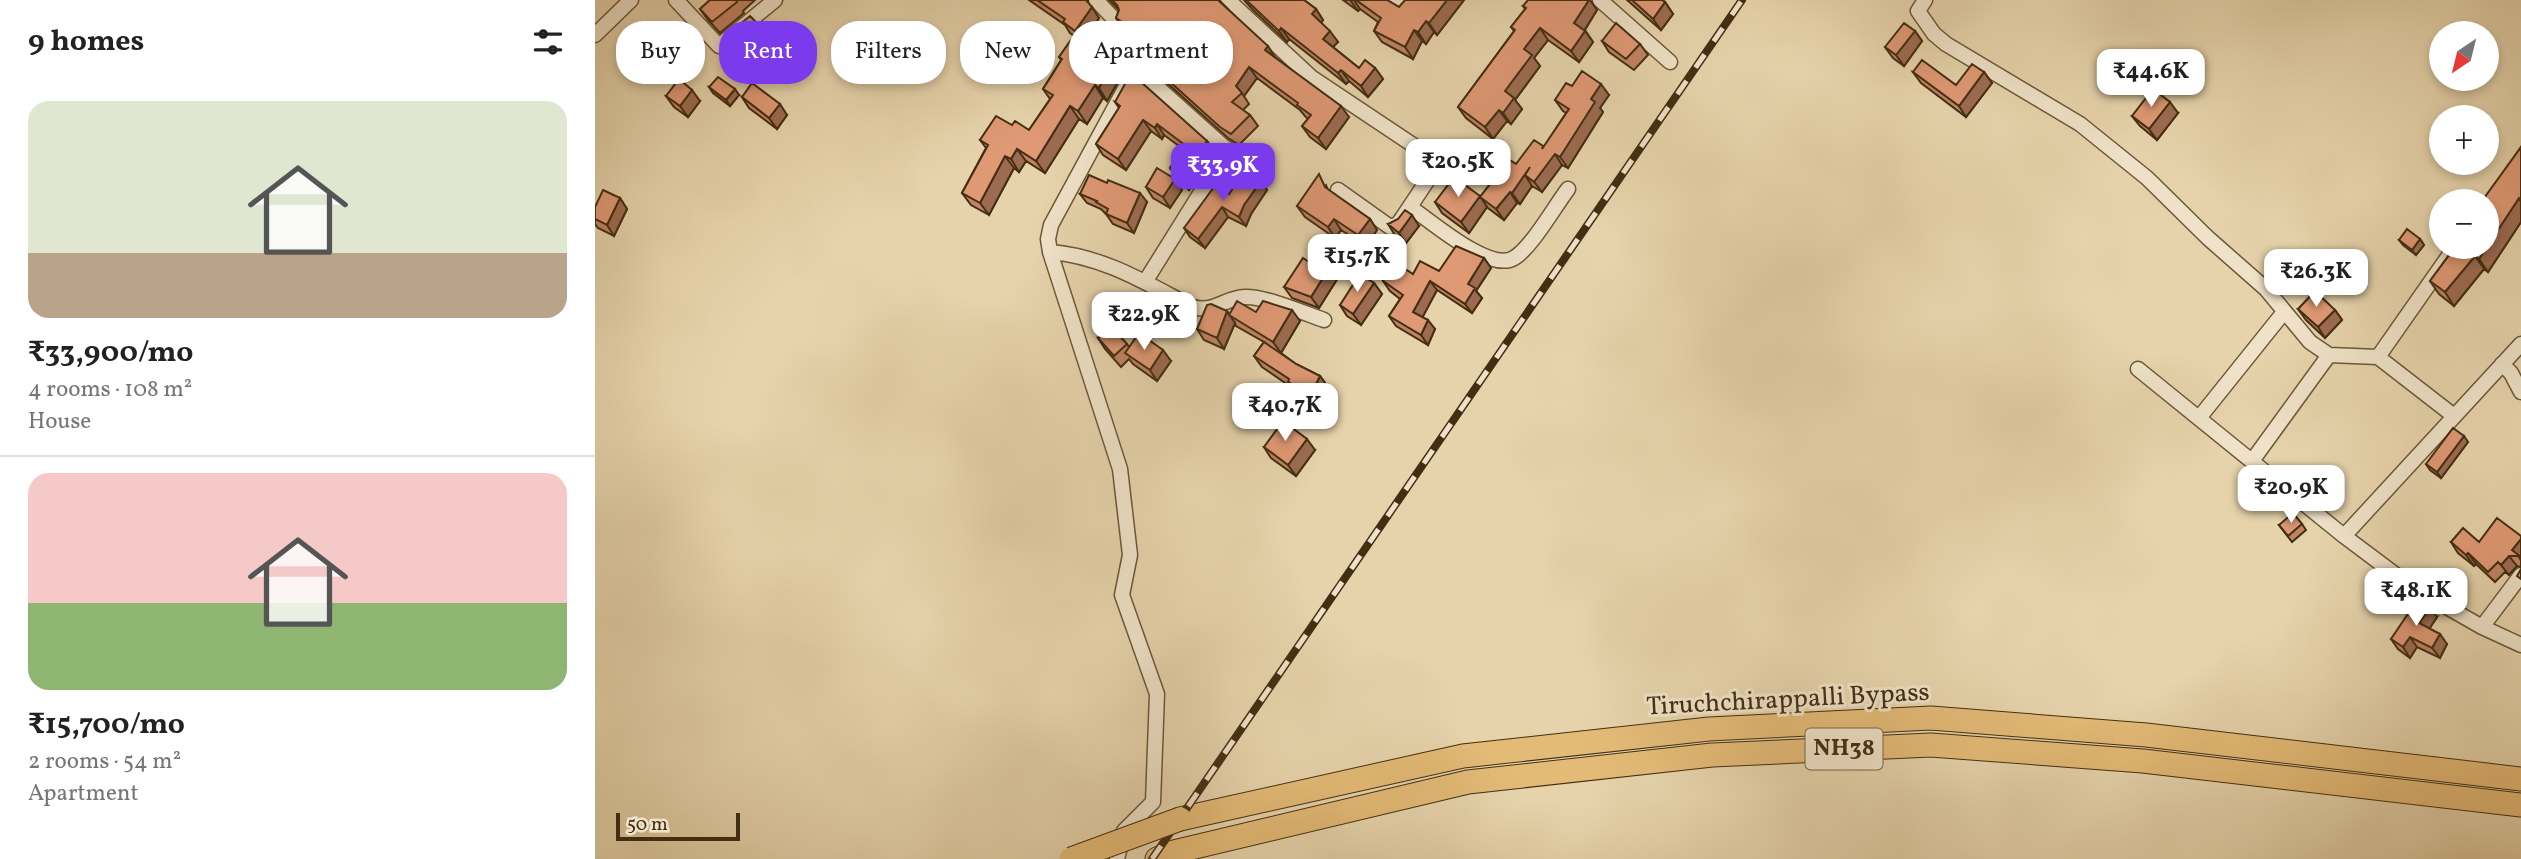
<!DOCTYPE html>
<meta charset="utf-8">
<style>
body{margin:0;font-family:Vollkorn,serif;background:#f2f2f2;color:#222;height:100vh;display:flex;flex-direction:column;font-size:26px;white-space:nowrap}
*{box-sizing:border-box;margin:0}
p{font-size:23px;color:#767676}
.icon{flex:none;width:38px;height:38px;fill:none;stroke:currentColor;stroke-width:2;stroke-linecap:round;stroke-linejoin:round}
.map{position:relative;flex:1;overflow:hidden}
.sheet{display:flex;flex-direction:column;background:#fff;width:595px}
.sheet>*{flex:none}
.banner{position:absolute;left:21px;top:21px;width:665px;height:63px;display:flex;gap:14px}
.needle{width:46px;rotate:215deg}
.buttons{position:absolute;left:1834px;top:21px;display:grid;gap:14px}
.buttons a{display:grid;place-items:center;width:70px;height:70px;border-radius:50%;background:#fff;box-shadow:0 4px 10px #0003;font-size:35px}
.scale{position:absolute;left:21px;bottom:18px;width:124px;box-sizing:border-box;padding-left:7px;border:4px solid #432e12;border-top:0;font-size:19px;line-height:24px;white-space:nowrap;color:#432e12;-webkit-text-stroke:5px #efe2c8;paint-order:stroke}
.price{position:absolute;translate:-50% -60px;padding:0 16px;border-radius:14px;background:#fff;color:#222;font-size:23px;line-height:46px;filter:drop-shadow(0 2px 4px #0008)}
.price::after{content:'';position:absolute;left:50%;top:42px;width:21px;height:16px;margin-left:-10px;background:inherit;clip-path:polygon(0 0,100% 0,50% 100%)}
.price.current{background:#7c3aed;color:#fff}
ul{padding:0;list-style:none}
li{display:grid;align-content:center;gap:14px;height:371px;padding:0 28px}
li+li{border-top:2px solid #e0e0e0}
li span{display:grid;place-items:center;height:217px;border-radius:21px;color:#555}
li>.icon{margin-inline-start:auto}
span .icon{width:126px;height:126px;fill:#fffc;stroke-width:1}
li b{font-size:30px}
h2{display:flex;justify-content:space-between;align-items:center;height:84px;padding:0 28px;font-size:30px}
.tag{padding:0 24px;border-radius:28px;background:#fff;box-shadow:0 4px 10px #0003;font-size:24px;line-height:63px}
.tag.current{background:#7c3aed;color:#fff}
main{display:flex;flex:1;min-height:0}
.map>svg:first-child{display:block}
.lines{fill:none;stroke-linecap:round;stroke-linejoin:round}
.minor-casing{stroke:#6c5738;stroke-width:17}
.trunk-casing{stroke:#432e12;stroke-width:25}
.minor{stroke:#efe2c8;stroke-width:14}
.trunk{stroke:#e3ba76;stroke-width:23}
.rail-casing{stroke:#432e12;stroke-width:8}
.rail{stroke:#efe2c8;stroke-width:5;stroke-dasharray:16;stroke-linecap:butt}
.trunk-bridge-casing{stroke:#432e12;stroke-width:25;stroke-linecap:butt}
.trunk-bridge{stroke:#e3ba76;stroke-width:23}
.wall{fill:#c08464;stroke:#432e12;stroke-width:2}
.shaded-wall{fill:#9c6b51;stroke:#432e12;stroke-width:2}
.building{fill:#df9974;stroke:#432e12;stroke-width:2}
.labels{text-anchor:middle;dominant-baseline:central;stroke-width:6;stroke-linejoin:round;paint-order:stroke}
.shield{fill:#efe2c8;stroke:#776449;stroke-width:2}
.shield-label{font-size:24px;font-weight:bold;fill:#432e12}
.street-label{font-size:26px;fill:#432e12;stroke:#efe2c8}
</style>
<main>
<section class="sheet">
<h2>9 homes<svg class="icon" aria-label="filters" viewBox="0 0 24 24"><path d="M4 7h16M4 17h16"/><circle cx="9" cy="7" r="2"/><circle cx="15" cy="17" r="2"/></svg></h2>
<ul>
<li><span style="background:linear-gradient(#dfe7d0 70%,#b9a48a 0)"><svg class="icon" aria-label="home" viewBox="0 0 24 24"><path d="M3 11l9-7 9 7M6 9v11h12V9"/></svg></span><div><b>₹33,900/mo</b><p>4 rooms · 108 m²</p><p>House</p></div></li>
<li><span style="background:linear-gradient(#f6c9c9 60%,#8fb573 0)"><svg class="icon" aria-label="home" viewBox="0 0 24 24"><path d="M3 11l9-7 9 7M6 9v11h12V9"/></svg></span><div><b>₹15,700/mo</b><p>2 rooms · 54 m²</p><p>Apartment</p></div></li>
</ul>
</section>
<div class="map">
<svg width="1926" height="859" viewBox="0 0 1926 859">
<rect width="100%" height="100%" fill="#e6d3ab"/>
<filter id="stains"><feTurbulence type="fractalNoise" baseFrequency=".00286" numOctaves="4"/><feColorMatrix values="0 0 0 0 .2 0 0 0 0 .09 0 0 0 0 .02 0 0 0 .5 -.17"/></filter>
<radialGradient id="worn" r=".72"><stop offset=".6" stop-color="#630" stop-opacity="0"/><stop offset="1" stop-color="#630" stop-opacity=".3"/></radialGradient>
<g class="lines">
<defs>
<path id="minor" d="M81 0 124 46 180 0
M501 0 522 22 513 40C519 51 534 56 541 68L456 225 453 239 455 252 525 469 535 555 527 595 562 694 558 802 529 831 522 859
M633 0 716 77 836 157 841 163 840 169 808 217 803 224 795 227 743 190
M799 0 804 4
M1005 0 1075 62
M1330 0 1323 11 1339 34 1351 44 1485 124 1552 178 1613 238 1671 289 1715 342 1734 355 1783 357 1859 416
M0 35 36 0
M541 68 647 163
M815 207C836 221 895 273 919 258 937 247 960 206 973 189
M455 252C508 256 551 283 597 307 621 313 628 298 650 297 669 296 709 313 729 320
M550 282 633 149
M1926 344 1749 536 1817 587 1887 627 1926 645
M1783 357 1860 247
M1907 364 1916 373 1926 392
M1543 369 1749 536
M1604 418 1689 312
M1657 461 1734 355
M1887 627 1926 575"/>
<path id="trunk" d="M585 819 868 756 1114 729 1336 718 1551 735 1926 779
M562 859 579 852 873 782 1117 755 1336 745 1548 761 1926 805"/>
</defs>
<use href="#minor" class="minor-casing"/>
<use href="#trunk" class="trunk-casing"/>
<use href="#minor" class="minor"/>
<use href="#trunk" class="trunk"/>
<defs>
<path id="rail" d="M557 859 1147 0"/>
</defs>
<use href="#rail" class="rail-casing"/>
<use href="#rail" class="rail"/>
<defs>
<path id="trunk-bridge" d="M476 859 585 819"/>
</defs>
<use href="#trunk-bridge" class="trunk-bridge-casing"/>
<use href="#trunk-bridge" class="trunk-bridge"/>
</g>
<path class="wall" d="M115 0H160L148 11 149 13 125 33 113 20 105 9Z
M434 0H493V3L504 18 494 33 521 56 530 69 512 101 508 98 492 124 484 119 450 173 431 161 424 172 419 168 394 215 376 205 367 193 391 148 385 140 417 125 434 130 455 99 448 89 466 60 464 57 479 36 475 33 470 25Z
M514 0H624L680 57 754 117 731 149 715 137 707 126 713 119 710 116 705 110 662 78 649 96 654 104 648 110 655 115 663 126 644 145 633 138 562 74 554 63 566 48 549 36 546 41 529 29 521 18 524 10Z
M649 0H709L721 9 728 20 726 23 743 42 738 47 764 68H780L788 79 773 97 754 81 751 84 694 39 692 42 658 10Z
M748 0H792L804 7 869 0 842 35 839 32 831 44 827 41 818 59 787 42 779 31 783 22 765 9 763 11Z
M1032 0H1067L1070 2 1078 14 1066 30Z
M928 6 1002 10 990 30 998 42 984 62 953 40 939 58 945 66 920 100 927 109 916 124 912 121 898 139 871 118 863 107 919 31 916 27 930 9Z
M1320 31 1327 41 1309 66 1298 58 1290 47Z
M171 32 178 43 153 69 136 53 128 42Z
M1007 41 1045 44 1053 55 1039 70 1014 52Z
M53 45 100 59 87 76 61 56Z
M1318 72 1361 85 1389 72 1397 83 1371 117 1326 83Z
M977 86 1014 95 1005 108 1008 112 973 168 967 165 947 192 937 186 925 204 922 203 909 220 893 208 885 197 899 179 885 171 877 160 908 156 921 164 949 147 971 113 968 111 960 100Z
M114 87 144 95 135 106 118 93Z
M71 96 105 101 93 117 79 107Z
M147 97 192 115 182 129 154 108Z
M520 102 612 141 620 152 594 190 582 178 575 168 588 149 569 135 567 139 556 131 531 170 508 155 501 144 524 108Z
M1583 113 1562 140 1545 126 1537 116Z
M1926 147V222L1893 272 1889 269 1859 306 1844 294 1835 281 1860 247Z
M580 179 587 190 575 208 558 198 551 187Z
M666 181 672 190 656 214 651 226 633 217 610 248 595 237 589 228 634 194Z
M731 185 733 190 775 219 782 230 771 246 746 230 740 238 710 217 702 206Z
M485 194 552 202 539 233 518 224 511 214 506 209 492 203Z
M885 196 892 207 874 233 847 213 840 202Z
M25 198 32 209 19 236 3 228 0 224V207Z
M793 224 824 226 811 243 800 235Z
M1825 239 1829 245 1821 255 1808 245 1804 240Z
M889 258 896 268 881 291 887 298 877 313 842 290 827 317 840 329 833 345 801 326 794 316 805 299 795 291 788 281 818 274 844 271Z
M736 265 744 276 724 308 697 298 689 287Z
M779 283 787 294 766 325 752 316 745 305Z
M1703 309 1740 310 1747 320 1730 338 1711 320Z
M632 311 634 314 661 312 705 321 686 353 701 364 725 376 733 387 724 404 701 393 696 387 667 367 659 356 669 342 641 326 640 323 629 349 609 340 602 329Z
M503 338 532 344 534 347 576 361 562 381 538 364 534 359 526 367 510 349Z
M1873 442 1846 478 1835 470 1831 464Z
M669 447 720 450 701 476 676 458Z
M1707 524 1711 530 1697 542 1684 525Z
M1926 536V567L1922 566 1914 575 1910 572 1900 582 1881 564 1879 566 1863 553 1856 542H1884Z
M1842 617 1834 629 1852 644 1845 658 1822 647 1815 658 1803 649 1796 639Z"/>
<path class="shaded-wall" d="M755 0H759L765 9 763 11Z
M852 0H869L842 35 834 23Z
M994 0H995L1002 10 987 34 979 23Z
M1070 2 1078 14 1066 30 1058 19Z
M497 7 504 18 488 42 480 31Z
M721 9 728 20 724 25 717 14Z
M831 21 839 32 831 44 823 32Z
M542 25 549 36 546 41 538 30Z
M686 28 694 39 692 42 684 31Z
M945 28 953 40 939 58 945 66 920 100 927 109 916 124 908 113 910 91 929 49Z
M819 30 827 41 818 59 810 47Z
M735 31 743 42 735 50 728 39Z
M990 31 998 42 984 62 976 51Z
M1320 31 1327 41 1309 66 1301 55Z
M673 46 680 57 670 50Z
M93 48 100 59 87 76 79 65Z
M521 56 530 69 512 101 504 88Z
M654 67 662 78 649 96 641 86Z
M780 68 788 79 773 97 766 86Z
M746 70 754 81 751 84 743 73Z
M1389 72 1397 83 1371 117 1364 106Z
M1006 84 1014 95 1005 108 1008 112 973 168 965 157 996 99Z
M500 85 508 98 492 124 483 111Z
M140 89 144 95 135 106 131 100Z
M97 90 105 101 93 117 85 106Z
M1575 102 1583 113 1562 140 1554 129Z
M185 104 192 115 182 129 174 118Z
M475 106 484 119 450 173 441 161Z
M746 106 754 117 731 149 723 138Z
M904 110 912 121 898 139 890 127Z
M548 120 556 131 531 170 523 159Z
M562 124 569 135 567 139 560 128Z
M612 141 620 152 594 190 586 179Z
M422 149 431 161 424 172 416 159Z
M960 154 967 165 947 192 939 182 930 175 937 186 925 204 917 193 935 167Z
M410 156 419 168 394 215 385 203Z
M580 179 587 190 575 208 568 197Z
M666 181 672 190 656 214 651 226 644 217 649 205Z
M915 192 922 203 909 220 901 209Z
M545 193 552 202 539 233 532 223Z
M885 196 892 207 874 233 866 222Z
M25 198 32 209 19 236 12 225Z
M1924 198 1926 202V222L1893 272 1884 259Z
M627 207 633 217 610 248 603 239Z
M817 215 824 226 811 243 804 233Z
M739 219 746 230 740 238 733 227Z
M775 219 782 230 771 246 763 235Z
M1825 239 1829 245 1821 255 1817 250Z
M1880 256 1889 269 1859 306 1850 292Z
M889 258 896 268 881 291 887 298 877 313 870 304 873 284Z
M736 265 744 276 724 308 716 297Z
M835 281 842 290 825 322 818 312Z
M779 283 787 294 766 325 758 314Z
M697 310 705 321 686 353 678 342Z
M1740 310 1747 320 1730 338 1723 327Z
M632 311 640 323 629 349 622 338Z
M833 320 840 329 833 345 826 335Z
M568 350 576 361 562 381 555 370Z
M725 376 733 387 724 404 716 394Z
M1869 436 1873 442 1846 478 1842 472Z
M712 439 720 450 701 476 693 465Z
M1926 539V559L1917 550Z
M1873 553 1881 564 1879 566 1871 555Z
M1914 556 1922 566 1914 575 1906 565Z
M1835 607 1842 617 1831 634 1824 623Z
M1845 634 1852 644 1845 658 1837 648Z
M1815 637 1822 647 1815 658 1808 647Z"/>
<path class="building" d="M115 0H141L142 2 117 22 105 9Z
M442 0H491L497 7 480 31 468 22 470 19Z
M517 0H623L673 46 670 50 746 106 723 138 707 126 716 115 702 105 703 103 654 67 641 86 647 93 637 102 655 115 636 134 625 127 554 63 569 45 542 25 538 30 521 18 524 10 522 5Z
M651 0H709L721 9 717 14 735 31 728 39 764 68 770 60 780 68 766 86 746 70 743 73 686 28 684 31Z
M761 0H792L804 7 810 0H852L834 23 831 21 823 32 819 30 810 47 779 31 786 18Z
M933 0H994L979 23 990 31 976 51 945 28 929 49 937 55 910 91 919 98 908 113 904 110 890 127 863 107 920 30 916 27 931 8 928 6Z
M1037 0H1067L1070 2 1058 19Z
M155 16 171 32 146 58 128 42 132 38 130 36Z
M1021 23 1045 44 1031 59 1007 41Z
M1309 23 1320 31 1301 55 1290 47Z
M486 26 521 56 504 88 500 85 483 111 475 106 441 161 422 149 416 159 410 156 385 203 367 193 393 145 385 140 401 116 417 125 420 121 434 130 458 95 448 89 467 59 464 57Z
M67 28 93 48 79 65 53 45Z
M1327 60 1361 85 1377 64 1389 72 1364 106 1318 72Z
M987 71 1006 84 996 99 1000 102 965 157 960 154 939 182 930 175 935 167 917 193 915 192 901 209 885 197 902 175 877 160 891 140 902 148 900 151 921 164 939 140 948 146 947 149 974 109 960 100 971 83 977 86Z
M536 73 612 141 586 179 575 168 591 146 562 124 560 128 548 120 523 159 501 144 525 106 520 102Z
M123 77 140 89 131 100 114 87Z
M84 79 97 90 85 106 71 96Z
M157 83 185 104 174 118 147 97Z
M1558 89 1575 102 1554 129 1537 116Z
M1926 147V200L1924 198 1884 259 1880 256 1850 292 1835 281 1860 247H1892V201H1887Z
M562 168 580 179 568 197 551 187Z
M650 170 666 181 649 205 644 217 627 207 603 239 589 228 619 187H624L634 194Z
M724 174 730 187 775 219 763 235 739 219 733 227 702 206Z
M494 175 512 183 513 180 545 193 532 223 511 214 513 209 501 202 502 201 485 194Z
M859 177 885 196 866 222 840 202Z
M8 190 25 198 12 225 0 219V207Z
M810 210 817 215 804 233 793 224 803 219Z
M1812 229 1825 239 1817 250 1804 240Z
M861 246 889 258 873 284 880 288 870 304 835 281 818 312 833 320 826 335 794 316 808 295 788 281 801 263 818 274 825 261 844 271Z
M708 258 720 266 725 258 736 265 716 297 689 287Z
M765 274 779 283 758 314 745 305Z
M1720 291 1740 310 1723 327 1703 309Z
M642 301 661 312 668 301 697 310 678 342 634 315Z
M616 304 632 311 622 338 602 329 612 305Z
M516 326 532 344 519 356 503 338Z
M544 333 568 350 555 370 530 353Z
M669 342 701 364 725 376 716 394 693 382 694 379 659 356Z
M688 421 712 439 693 465 669 447Z
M1858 428 1869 436 1842 472 1831 464Z
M1698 513 1707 524 1693 536 1684 525Z
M1902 518 1926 536V539L1917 550 1926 557V561L1924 556H1914L1906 565 1903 562 1893 572 1873 553 1871 555 1856 542 1868 528 1884 542Z
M1926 569V579L1922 576Z
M1823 599 1835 607 1824 623 1845 634 1837 648 1815 637 1808 647 1796 639Z"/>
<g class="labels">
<rect class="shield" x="1210.5" y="728.5" width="77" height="41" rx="5"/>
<g class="shield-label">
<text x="1249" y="749">NH38</text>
</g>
<g class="street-label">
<text transform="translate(1193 700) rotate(-3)">Tiruchchirappalli Bypass</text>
</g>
</g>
<rect width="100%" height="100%" filter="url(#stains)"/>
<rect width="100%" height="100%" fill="url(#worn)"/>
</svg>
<div class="buttons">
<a><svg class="needle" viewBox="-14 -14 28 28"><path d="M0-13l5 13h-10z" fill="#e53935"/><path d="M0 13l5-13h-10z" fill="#767676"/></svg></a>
<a>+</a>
<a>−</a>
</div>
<div class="scale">50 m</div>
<b class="price" style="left:1556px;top:109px">₹44.6K</b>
<b class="price" style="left:863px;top:199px">₹20.5K</b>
<b class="price current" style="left:628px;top:203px">₹33.9K</b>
<b class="price" style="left:762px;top:294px">₹15.7K</b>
<b class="price" style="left:1721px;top:309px">₹26.3K</b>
<b class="price" style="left:549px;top:352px">₹22.9K</b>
<b class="price" style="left:690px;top:443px">₹40.7K</b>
<b class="price" style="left:1696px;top:525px">₹20.9K</b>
<b class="price" style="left:1821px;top:628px">₹48.1K</b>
<div class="banner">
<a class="tag">Buy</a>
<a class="tag current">Rent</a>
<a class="tag">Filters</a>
<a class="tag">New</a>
<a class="tag">Apartment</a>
</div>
</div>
</main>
